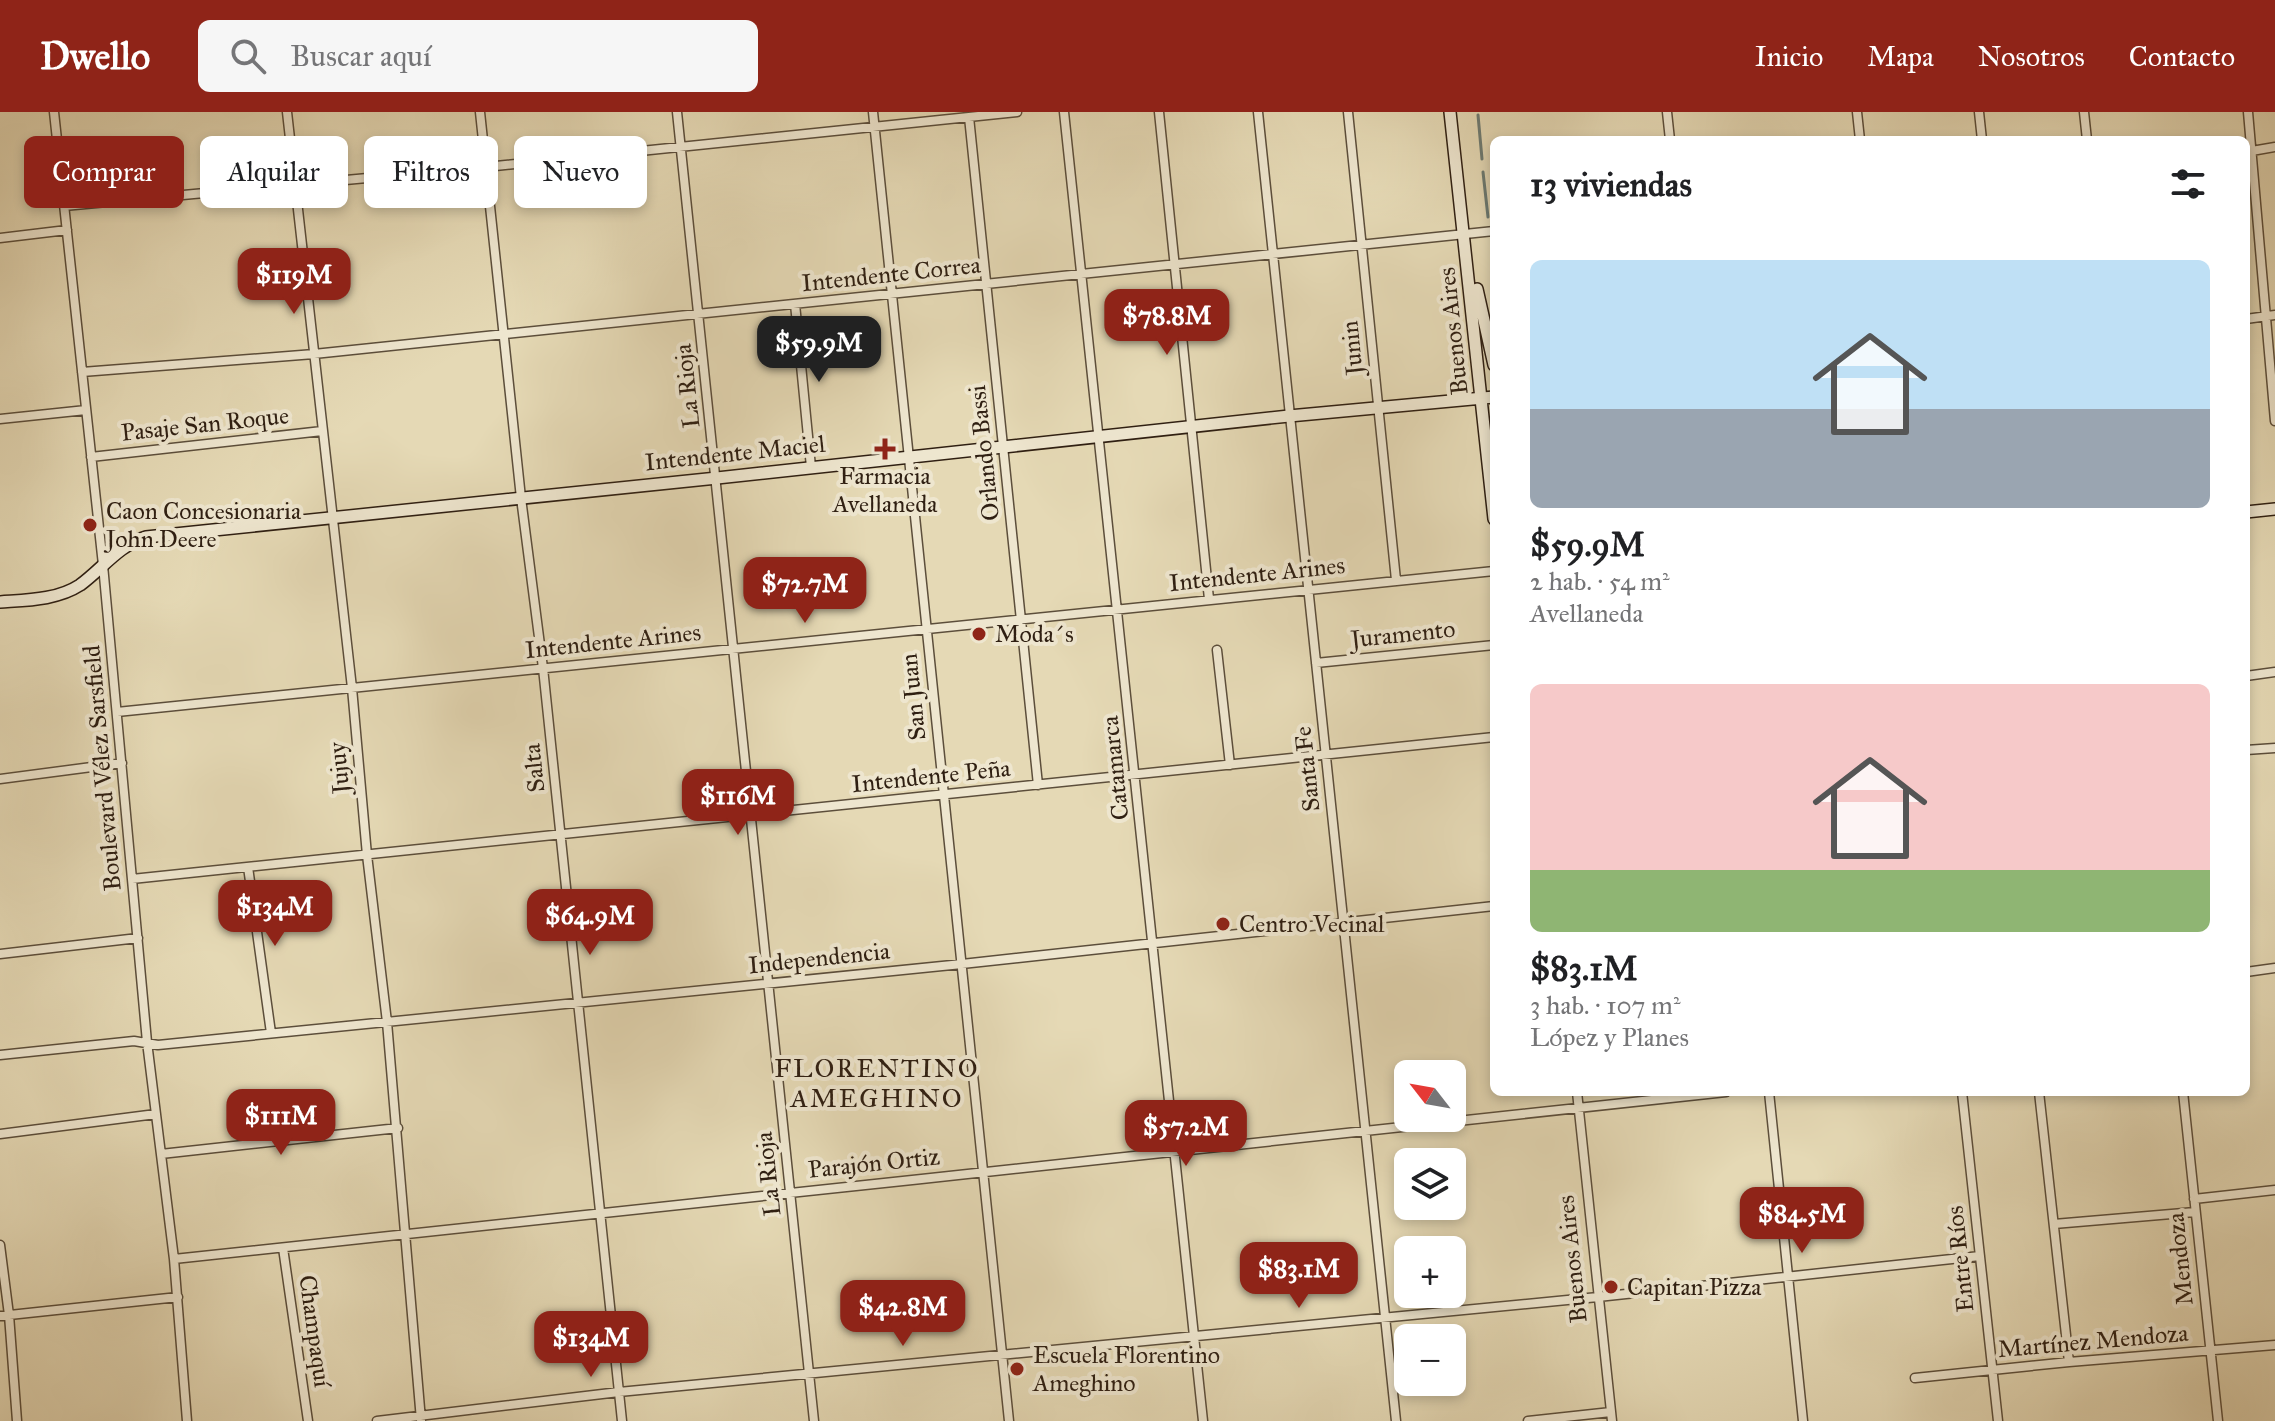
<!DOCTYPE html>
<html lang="es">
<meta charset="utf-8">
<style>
body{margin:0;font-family:"IM FELL Great Primer",serif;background:#f6f6f6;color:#202124;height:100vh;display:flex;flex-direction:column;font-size:30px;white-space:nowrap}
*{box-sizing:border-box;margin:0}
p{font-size:26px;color:#757577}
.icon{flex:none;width:44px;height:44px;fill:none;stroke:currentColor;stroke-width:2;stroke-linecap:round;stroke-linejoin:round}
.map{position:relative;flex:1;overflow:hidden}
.sheet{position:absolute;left:1490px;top:24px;width:760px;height:960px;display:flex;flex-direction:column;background:#fff;border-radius:12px;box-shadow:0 4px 12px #0003}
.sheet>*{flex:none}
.top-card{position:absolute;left:24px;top:24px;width:760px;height:72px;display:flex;gap:16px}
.needle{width:52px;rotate:301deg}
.fabs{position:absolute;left:1394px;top:948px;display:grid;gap:16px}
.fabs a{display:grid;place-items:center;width:72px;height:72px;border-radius:12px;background:#fff;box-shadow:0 4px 12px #0003;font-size:40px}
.price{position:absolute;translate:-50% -68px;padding:0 18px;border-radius:16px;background:#8f2418;color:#fff;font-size:26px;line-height:52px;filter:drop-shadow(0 2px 4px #0008)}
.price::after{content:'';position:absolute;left:50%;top:48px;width:24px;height:18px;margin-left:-12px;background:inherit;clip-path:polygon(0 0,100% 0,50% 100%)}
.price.current{background:#222;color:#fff}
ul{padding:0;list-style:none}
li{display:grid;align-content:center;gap:16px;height:424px;padding:0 40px}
li span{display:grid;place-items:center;height:248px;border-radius:12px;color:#555}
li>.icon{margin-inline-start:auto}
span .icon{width:144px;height:144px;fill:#fffc;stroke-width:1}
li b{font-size:34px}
h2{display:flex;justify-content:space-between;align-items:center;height:96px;padding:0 40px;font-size:34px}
.pill{padding:0 28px;border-radius:12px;background:#fff;box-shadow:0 4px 12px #0003;font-size:28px;line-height:72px}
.pill.current{background:#8f2418;color:#fff}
header{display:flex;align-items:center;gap:48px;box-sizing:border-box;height:112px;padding:0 40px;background:#8f2418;color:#fff}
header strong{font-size:38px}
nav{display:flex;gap:44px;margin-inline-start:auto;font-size:28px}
.search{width:560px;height:72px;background:#f6f6f6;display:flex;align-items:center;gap:20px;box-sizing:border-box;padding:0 28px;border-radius:12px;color:#757577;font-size:30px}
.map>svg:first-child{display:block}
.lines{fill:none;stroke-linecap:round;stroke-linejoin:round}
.stream{stroke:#6d7b73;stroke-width:3}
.street-casing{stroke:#5c4e3b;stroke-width:11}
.secondary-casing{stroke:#2f1f12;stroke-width:14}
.street{stroke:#eee6cf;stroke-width:8}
.secondary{stroke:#eee6cf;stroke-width:11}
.poi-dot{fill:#8f2418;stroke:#eee6cf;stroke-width:3}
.labels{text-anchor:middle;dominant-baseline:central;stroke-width:8;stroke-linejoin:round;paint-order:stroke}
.street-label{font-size:24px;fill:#2f1f12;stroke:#eee6cf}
.poi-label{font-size:24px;fill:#2f1f12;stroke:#eee6cf;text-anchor:start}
.neighbourhood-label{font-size:26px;letter-spacing:2px;fill:#2f1f12;stroke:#eee6cf}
</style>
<header>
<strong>Dwello</strong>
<div class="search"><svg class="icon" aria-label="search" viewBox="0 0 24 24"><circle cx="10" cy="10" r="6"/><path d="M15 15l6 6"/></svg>Buscar aquí</div>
<nav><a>Inicio</a><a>Mapa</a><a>Nosotros</a><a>Contacto</a></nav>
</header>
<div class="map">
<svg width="2275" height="1309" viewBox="0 0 2275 1309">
<rect width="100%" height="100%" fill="#e5d9b5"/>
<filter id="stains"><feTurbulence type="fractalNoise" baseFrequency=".0025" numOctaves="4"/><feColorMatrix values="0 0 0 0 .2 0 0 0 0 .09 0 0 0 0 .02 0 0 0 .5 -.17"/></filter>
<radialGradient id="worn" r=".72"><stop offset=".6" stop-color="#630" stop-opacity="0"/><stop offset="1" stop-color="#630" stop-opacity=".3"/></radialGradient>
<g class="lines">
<path class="stream" d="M1478 3 1482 47
M1483 60 1488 105"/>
<defs>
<path id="street" d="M54 0 103 453 147 930 174 1147 187 1309
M287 0 352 576 367 743 387 910 421 1308
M480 0 521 386 543 556 622 1309
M677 0 814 1309
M873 0 1009 1309
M1064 0 1203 1309
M1159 0 1209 487
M1258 0 1396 1309
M1348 0 1396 468
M1667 0 1670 28
M1857 0 1860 28
M1979 0 1982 28
M2084 0 2087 28
M2248 0 2275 309
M969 5 1038 673
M2246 40 2275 35
M64 94 486 55 1017 0
M0 126 67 118
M795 192 811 355
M2246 207 2275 203
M82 260 314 242 1494 119
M0 307 86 298
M91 345 322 319
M1217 538 1230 653
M1316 551 1494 533
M2246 564 2275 560
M117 600 1494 459
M2246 638 2275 636
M0 667 122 651
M248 755 271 921
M132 767 1494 625
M0 842 138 826
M2246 860 2275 856
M0 943 134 929 158 933 962 852 1494 794
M1577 980 1612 1309
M1769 980 1803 1309
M1962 980 1998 1309
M2039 980 2069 1250
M2183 980 2218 1309
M0 1022 156 1002
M161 1042 398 1016
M2194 1087 2275 1078
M2054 1112 2195 1100
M0 1133 9 1203 17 1309
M283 1136 308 1309
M174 1147C692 1094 1208 1034 1726 980
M0 1204 178 1185
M1915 1266 2069 1250 2275 1233
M377 1309 619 1280 1598 1185 1980 1144
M1528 1309 1611 1300"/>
<path id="secondary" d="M1450 0 1494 407
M1477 177 1494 253
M2246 400 2275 397
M0 490C27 488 57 488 80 473 102 457 119 433 146 425L717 366 1289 304 1494 285"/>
</defs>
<use href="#street" class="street-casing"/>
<use href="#secondary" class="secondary-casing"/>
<use href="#street" class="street"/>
<use href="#secondary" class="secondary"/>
</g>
<g class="poi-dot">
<path d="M881 325h8v8h8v8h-8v8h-8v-8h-8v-8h8z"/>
<circle cx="90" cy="413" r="8"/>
<circle cx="979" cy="522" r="8"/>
<circle cx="1223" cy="812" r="8"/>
<circle cx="1611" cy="1175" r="8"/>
<circle cx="1017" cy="1257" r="8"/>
</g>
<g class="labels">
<g class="street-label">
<text transform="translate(891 162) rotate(-6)">Intendente Correa</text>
<text transform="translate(1453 219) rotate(-96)">Buenos Aires</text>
<text transform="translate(1352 236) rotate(-96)">Junin</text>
<text transform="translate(687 274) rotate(-96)">La Rioja</text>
<text transform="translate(205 312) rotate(-6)">Pasaje San Roque</text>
<text transform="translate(735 341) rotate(-6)">Intendente Maciel</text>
<text transform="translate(984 341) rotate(-96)">Orlando Bassi</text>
<text transform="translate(1257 462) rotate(-6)">Intendente Arines</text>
<text transform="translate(1403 522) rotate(-6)">Juramento</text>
<text transform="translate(613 529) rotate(-6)">Intendente Arines</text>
<text transform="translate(913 585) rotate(-96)">San Juan</text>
<text transform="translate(102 656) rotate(-95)">Boulevard Vélez Sarsfield</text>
<text transform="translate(339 656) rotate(-95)">Jujuy</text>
<text transform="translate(534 656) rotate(-96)">Salta</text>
<text transform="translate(1115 656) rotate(-96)">Catamarca</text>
<text transform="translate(1307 657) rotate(-96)">Santa Fe</text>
<text transform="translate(931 664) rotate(-6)">Intendente Peña</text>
<text transform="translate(819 846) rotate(-6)">Independencia</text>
<text transform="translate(874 1051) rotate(-6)">Parajón Ortiz</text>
<text transform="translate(768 1062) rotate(-96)">La Rioja</text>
<text transform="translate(1572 1147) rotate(-96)">Buenos Aires</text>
<text transform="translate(1960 1147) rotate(-96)">Entre Ríos</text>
<text transform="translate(2180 1147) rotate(-96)">Mendoza</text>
<text transform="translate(315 1219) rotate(82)">Champaquí</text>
<text transform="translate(2093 1229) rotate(-5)">Martínez Mendoza</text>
</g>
<g class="poi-label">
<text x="885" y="364" text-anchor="middle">Farmacia<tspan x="885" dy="28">Avellaneda</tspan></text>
<text x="106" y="399">Caon Concesionaria<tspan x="106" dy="28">John Deere</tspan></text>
<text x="995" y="522">Moda´s</text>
<text x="1239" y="812">Centro Vecinal</text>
<text x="1627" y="1175">Capitan Pizza</text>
<text x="1033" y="1243">Escuela Florentino<tspan x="1033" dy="28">Ameghino</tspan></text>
</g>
<g class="neighbourhood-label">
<text x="877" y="956">FLORENTINO<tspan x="877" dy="30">AMEGHINO</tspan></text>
</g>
</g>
<rect width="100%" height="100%" filter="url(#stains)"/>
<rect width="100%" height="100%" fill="url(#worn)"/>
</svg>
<div class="fabs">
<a><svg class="needle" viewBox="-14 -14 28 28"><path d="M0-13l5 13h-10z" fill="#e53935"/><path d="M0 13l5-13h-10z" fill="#757577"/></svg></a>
<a><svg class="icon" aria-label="layers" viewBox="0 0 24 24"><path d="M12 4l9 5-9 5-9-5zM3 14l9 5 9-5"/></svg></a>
<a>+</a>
<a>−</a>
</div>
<b class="price" style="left:294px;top:204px">$119M</b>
<b class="price" style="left:1167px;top:245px">$78.8M</b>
<b class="price current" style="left:819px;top:272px">$59.9M</b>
<b class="price" style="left:805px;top:513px">$72.7M</b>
<b class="price" style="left:738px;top:725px">$116M</b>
<b class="price" style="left:275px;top:836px">$134M</b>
<b class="price" style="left:590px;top:845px">$64.9M</b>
<b class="price" style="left:281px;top:1045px">$111M</b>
<b class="price" style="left:1186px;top:1056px">$57.2M</b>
<b class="price" style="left:1802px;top:1143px">$84.5M</b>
<b class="price" style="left:1299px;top:1198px">$83.1M</b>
<b class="price" style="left:903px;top:1236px">$42.8M</b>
<b class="price" style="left:591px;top:1267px">$134M</b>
<div class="top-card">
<a class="pill current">Comprar</a>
<a class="pill">Alquilar</a>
<a class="pill">Filtros</a>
<a class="pill">Nuevo</a>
</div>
<section class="sheet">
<h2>13 viviendas<svg class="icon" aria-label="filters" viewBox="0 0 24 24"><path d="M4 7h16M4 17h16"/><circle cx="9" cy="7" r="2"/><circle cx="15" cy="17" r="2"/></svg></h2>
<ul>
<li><span style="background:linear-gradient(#bfe0f5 60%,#9aa5b1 0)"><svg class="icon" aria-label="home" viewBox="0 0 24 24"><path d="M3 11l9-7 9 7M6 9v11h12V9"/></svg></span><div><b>$59.9M</b><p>2 hab. · 54 m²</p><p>Avellaneda</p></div></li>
<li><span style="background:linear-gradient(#f6c9c9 75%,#8fb573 0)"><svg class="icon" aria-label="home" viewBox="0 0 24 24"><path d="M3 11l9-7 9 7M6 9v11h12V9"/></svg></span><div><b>$83.1M</b><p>3 hab. · 107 m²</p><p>López y Planes</p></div></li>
</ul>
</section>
</div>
